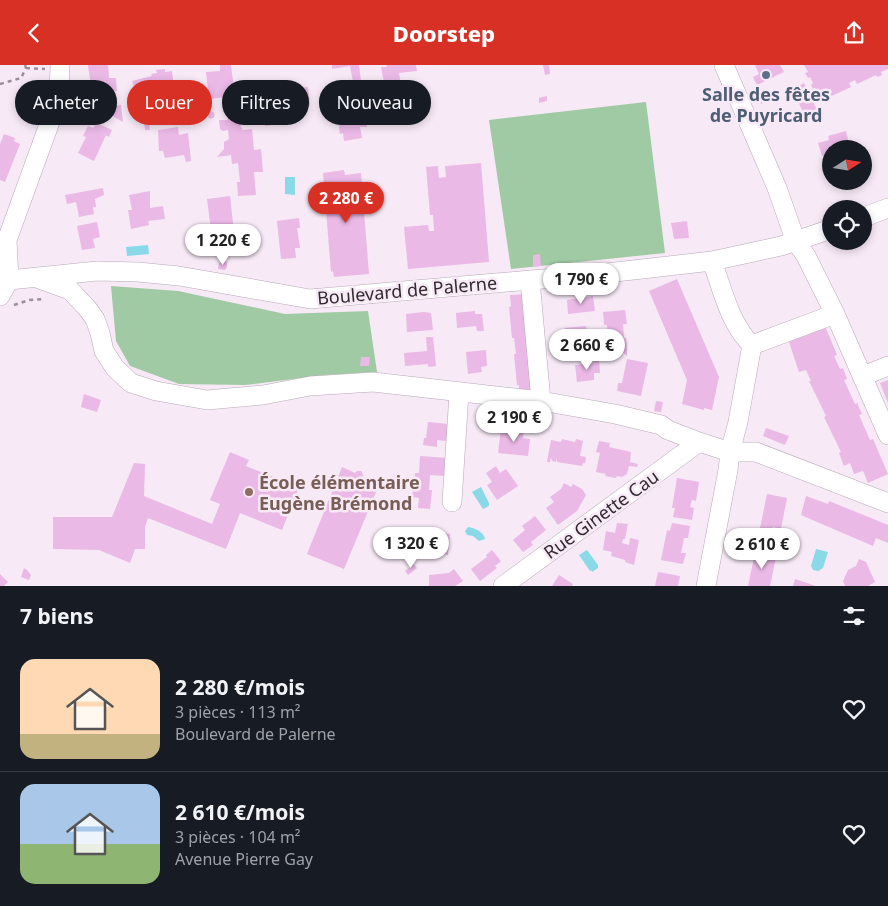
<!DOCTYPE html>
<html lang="fr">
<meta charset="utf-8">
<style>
body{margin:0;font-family:"Noto Sans",sans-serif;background:#20242c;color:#f1f3f6;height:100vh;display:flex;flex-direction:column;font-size:19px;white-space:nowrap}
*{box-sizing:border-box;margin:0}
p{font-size:16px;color:#9ea1a6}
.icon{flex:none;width:28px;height:28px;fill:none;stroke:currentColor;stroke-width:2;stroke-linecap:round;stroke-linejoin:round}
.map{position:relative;height:521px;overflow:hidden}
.details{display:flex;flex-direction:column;background:#171b24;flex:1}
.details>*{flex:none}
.guide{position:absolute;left:15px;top:15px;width:500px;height:45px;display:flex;gap:10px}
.needle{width:32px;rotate:78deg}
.tools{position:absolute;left:822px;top:75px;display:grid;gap:10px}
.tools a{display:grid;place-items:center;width:50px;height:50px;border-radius:50%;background:#171b24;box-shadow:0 2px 8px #0003;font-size:25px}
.price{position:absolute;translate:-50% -42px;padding:0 11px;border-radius:18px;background:#fff;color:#222;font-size:16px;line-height:32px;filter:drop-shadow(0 1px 2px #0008)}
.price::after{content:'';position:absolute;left:50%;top:30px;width:15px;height:11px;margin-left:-8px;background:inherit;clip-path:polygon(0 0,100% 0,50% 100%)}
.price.on{background:#d93025;color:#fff}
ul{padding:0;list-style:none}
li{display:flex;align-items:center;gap:15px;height:125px;padding:0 20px}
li+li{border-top:1px solid #363941}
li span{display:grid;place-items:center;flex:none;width:140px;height:100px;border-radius:15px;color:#555}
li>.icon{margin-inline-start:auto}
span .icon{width:60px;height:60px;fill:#fffc;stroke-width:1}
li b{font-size:21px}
h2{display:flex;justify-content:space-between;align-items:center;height:60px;padding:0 20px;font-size:21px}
.tag{padding:0 18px;border-radius:22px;background:#171b24;box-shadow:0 2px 8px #0003;font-size:18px;line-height:45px}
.tag.on{background:#d93025;color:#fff}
header{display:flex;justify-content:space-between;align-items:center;height:65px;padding:0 20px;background:#d93025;color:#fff;font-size:22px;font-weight:800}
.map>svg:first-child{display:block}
.green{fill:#a0caa3}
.water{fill:#89d9e9}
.building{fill:#eab9e6}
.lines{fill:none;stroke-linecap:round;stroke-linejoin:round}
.minor-casing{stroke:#b6a9b5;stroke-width:20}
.path{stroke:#9a9099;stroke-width:2.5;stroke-dasharray:4 4;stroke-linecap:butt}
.minor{stroke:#fff;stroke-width:19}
.service-dot{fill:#5c6f8a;stroke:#f7e9f6;stroke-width:2}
.education-dot{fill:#8d6e63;stroke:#f7e9f6;stroke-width:2}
.labels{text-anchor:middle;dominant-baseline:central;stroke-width:5;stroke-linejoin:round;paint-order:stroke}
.service-label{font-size:18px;font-weight:bold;fill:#4e5e75;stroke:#f7e9f6}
.street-label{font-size:18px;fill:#312b30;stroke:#f7e9f6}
.education-label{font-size:18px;font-weight:bold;fill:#785e54;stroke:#f7e9f6;text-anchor:start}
</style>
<header><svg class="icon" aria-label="back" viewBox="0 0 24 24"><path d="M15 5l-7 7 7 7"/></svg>Doorstep<svg class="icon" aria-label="share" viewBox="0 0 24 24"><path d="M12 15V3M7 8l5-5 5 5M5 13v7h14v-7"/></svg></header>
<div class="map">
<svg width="888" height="521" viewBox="0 0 888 521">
<rect width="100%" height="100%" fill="#f7e9f6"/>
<path class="green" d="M646 37 665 188 511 204 489 55Z
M111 221 178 226 285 249 368 246 377 307 325 310 245 320 179 319 130 301 116 276Z"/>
<path class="water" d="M285 112H295V130L285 129Z
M148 180 149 189 127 191 126 182Z
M481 422 489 438V441L483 444 472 427Z
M468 462C475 463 484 467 485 474L479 476 473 471 467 470 465 466Z
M816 484 828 487 823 503 818 506 813 505 811 501Z
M587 485 598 500V503L592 507 591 505 590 506 579 490Z"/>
<path class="building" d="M88 0H108L109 13H116L117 26 92 29Z
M220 0H231L235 31 209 34 206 7 220 6Z
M332 0H359L361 16 353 17 350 1 332 4Z
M386 0H416L417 6 399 8 400 15 384 17 381 2H387Z
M543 0H549L550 9 545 10Z
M755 0H780L784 7 757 20 753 12 759 9Z
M804 0H888V4L881 7 882 10 877 12 876 10 857 19 855 15 849 18 851 22 821 36 815 23 813 24 811 20 813 18 810 12 808 13 805 8 808 7Z
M165 4V7L172 6 177 44 169 45V42L149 46 148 38 143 39 141 32H138L132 16 152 11 151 9 157 8 156 5Z
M804 18 818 47 806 53 792 24Z
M308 22 310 41 303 42 304 53 293 54 292 48 297 47V43L283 45 284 56 282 59 265 61 262 35 257 36 256 28Z
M761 28 765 37 761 39 757 30Z
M547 31V36L539 38V33Z
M352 39 354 50 365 49 367 62H360L362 73 344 76 343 68 340 69 336 41Z
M121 40 123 57 109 49 114 41Z
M207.5 50a3.5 3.5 0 1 1 7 0a3.5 3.5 0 1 1-7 0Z
M239 50 241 62 243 65 252 64 254 85 261 84 263 107H254L256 130 238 131 237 117H240L238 98 232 99 231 90 217 92 224 84V77L229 74 228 65 223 66 220 64 219 55H227L230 51Z
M144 57H149L150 65H145Z
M97 58 112 65 109 72 106 70 94 96 78 88 86 72 83 71 88 61 93 63Z
M178 62 179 70 188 68 191 96 186 97 184 90 165 93 163 86H159L158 65Z
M846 66 850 83 831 84V88L822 91 818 78 829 75 828 71Z
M4 69 15 73 14 76 20 79 5 117 0 115V79Z
M481 98 489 197 408 204 404 162 428 160 429 166H434L433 150H430L426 102 438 101 439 113 446 112 445 101Z
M344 105 345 110 361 108 369 209 334 212 333 206 331 207 323 108Z
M103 123 104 130 95 134 96 142H93L94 149 79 152 76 137 67 139 65 130Z
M150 126V143L163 141 165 154 148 156 149 160 131 164 128 145H132L129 130Z
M230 131 235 177 200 181 199 168 211 166 207 134Z
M299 153 300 163H297L300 183H295L296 193 281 194 277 156Z
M687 156 689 173 674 174 671 158Z
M97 157 100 172 93 174 95 183 82 185 77 161Z
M540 189 541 201 533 202V190Z
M227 197V202L225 205 218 204 219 198Z
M677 214 719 312 712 345 704 343V345L682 339 687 315 649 226Z
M526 229 535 325 519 324V320H517L514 289H516L514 273H512L509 242 511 241 510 230Z
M593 231 595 246 568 249 567 235Z
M625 245 627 259H623L624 273H626L627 280V291L620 284 605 286V282L571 285 570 279H567L565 263 586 261 587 268 584 269V278L608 274 607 260H604L603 247Z
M475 246V249H482L484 266H477L476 261 457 263 456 248Z
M424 247 431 248 433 265 407 267 406 249Z
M825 261 837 290 834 291 840 304 843 303 847 314 844 315 855 339 857 338 862 349 859 350 870 375 873 374 888 409 868 418 863 406 854 409 850 398 844 401 839 388 841 387 824 352 826 351 809 316H811L806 305 799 307 789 277Z
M426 272H433L436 301 428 302V299L405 301 404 288 427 286Z
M486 285 487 301 481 302 482 307 468 309 466 287Z
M361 292H370L369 301H360Z
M627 294 648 298 641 331 617 326 618 318H622Z
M592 295H599L600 308H594V315L577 317 575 300 593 298Z
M888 315V338L880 318Z
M84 329 101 335 97 347 81 342Z
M656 336 663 337 661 347 654 346Z
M428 357 449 359 447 376 437 375V382L423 380 424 373H426Z
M766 363 789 371 785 380 763 371Z
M501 364 524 366 523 373 530 374 528 391 498 388Z
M562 374 575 377 576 374 583 376 580 391 586 392 585 398H583L582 401 557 397V393L556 397 552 396 551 392 550 397H547L551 375 561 377Z
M599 376 610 378 609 382 631 387 630 397 638 399 637 402 629 401 627 409 622 412 617 411 616 413 605 411 606 409 596 407 600 388 596 387Z
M230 387 249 395 246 401 299 422 282 465 240 448 226 484 148 453 145 462V484H135L130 498 99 485 53 484V452H112L134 398 145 399 144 431 212 459 220 439 210 435Z
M420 391 448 393 446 411 430 410 429 425H432L430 444 418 443 419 433 412 432 415 408H419Z
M496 401 500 408 506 404 518 421 497 435 487 420 492 417 486 408Z
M342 402 355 408 357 406H361L363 409 362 413 379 420 344 504 307 489Z
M677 413 699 417 696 436 692 435 690 442 694 443 692 455 673 452 675 443H672Z
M564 418 571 422 573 419 582 424 586 430 577 446 558 460 546 443 554 437 550 432 561 424Z
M767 429 787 433 781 464 773 462 771 470 759 468Z
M806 431 828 439 829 436 888 460V478L876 473 873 481 801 450Z
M535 451 546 465 531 477 533 480 523 487 513 475 525 465 522 461Z
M617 458 628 459 625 474H623L622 478 629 480 630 473 639 475 634 500 625 497V495L611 491 612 487 603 485 606 466 615 468Z
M672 458 690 461 688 473H684L681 488H686L683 499 661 495 667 465 670 466Z
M420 464 450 469 448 490 434 489V487L427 486V483L419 482Z
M492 485 501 496 495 501 497 503 480 516 471 504 487 492 486 490Z
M755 488 776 492 770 521H748Z
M859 494 866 497 875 517 868 521H845L843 516 848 505 856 501Z
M414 499 417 503 408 510 405 506Z
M24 503 27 505 31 510 29 515 21 512Z
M454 504 463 516 455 521H429V510L449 508Z
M658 507 680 511 678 521H655Z
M0 509 8 517 4 521H0Z
M559 510 573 519 572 521H552Z
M795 514 816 521H793Z"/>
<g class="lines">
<defs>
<path id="minor" d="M724 0 777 123 796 177 806 191 835 249 888 370
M864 152 888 143
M712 196C722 223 730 260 752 280
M37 213 70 225 87 243 95 254 100 268 104 286 115 303 131 318 156 326 207 335 263 330 310 321 373 317 541 336 615 349 661 360 668 365 699 377 730 387H756L888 438
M9 215 97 206 138 207 179 211 310 234 589 210 712 196 781 181 831 164
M530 215 541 336
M0 231 9 215 7 175 59 32 60 0
M752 280 835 249
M863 311 888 301
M452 437 459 328
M503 521 699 377
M706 521 728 405 730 387 738 357 752 280"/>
</defs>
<use href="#minor" class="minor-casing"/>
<path class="path" d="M26 3 45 4
M0 19 21 13 26 3 25 0
M14 240 29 235 45 234"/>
<use href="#minor" class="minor"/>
</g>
<circle class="service-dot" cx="766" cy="10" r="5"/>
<circle class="education-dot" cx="249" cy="427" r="5"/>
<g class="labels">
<g class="service-label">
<text x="766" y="29">Salle des fêtes<tspan x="766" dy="21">de Puyricard</tspan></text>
</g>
<g class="street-label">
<text transform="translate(407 225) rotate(-5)">Boulevard de Palerne</text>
<text transform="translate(601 449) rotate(-36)">Rue Ginette Cau</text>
</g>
<g class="education-label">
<text x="259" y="417">École élémentaire<tspan x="259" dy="21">Eugène Brémond</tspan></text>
</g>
</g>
</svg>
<div class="tools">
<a><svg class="needle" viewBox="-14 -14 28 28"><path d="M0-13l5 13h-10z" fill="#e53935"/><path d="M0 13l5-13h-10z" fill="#9ea1a6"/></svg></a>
<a><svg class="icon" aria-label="locate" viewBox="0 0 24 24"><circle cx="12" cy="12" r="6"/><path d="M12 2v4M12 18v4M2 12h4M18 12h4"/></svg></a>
</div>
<b class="price on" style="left:346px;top:159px">2 280 €</b>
<b class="price" style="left:223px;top:201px">1 220 €</b>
<b class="price" style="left:581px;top:240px">1 790 €</b>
<b class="price" style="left:587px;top:306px">2 660 €</b>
<b class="price" style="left:514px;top:378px">2 190 €</b>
<b class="price" style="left:411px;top:504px">1 320 €</b>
<b class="price" style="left:762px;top:505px">2 610 €</b>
<div class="guide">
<a class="tag">Acheter</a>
<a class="tag on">Louer</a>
<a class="tag">Filtres</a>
<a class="tag">Nouveau</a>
</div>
</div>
<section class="details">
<h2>7 biens<svg class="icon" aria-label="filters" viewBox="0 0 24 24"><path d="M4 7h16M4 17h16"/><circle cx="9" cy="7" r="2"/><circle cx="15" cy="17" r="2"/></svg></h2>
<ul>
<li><span style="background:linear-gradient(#ffd9b3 75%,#c2b280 0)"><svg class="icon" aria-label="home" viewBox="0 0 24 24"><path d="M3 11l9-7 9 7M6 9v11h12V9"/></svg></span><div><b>2 280 €/mois</b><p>3 pièces · 113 m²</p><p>Boulevard de Palerne</p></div><svg class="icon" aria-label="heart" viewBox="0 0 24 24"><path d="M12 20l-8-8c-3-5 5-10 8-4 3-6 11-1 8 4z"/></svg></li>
<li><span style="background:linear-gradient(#a9c7e8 60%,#8fb573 0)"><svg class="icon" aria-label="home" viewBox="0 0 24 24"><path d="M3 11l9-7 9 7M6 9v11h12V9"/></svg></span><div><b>2 610 €/mois</b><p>3 pièces · 104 m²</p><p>Avenue Pierre Gay</p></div><svg class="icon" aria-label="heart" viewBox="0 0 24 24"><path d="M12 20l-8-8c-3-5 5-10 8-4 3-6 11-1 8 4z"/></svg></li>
</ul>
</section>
